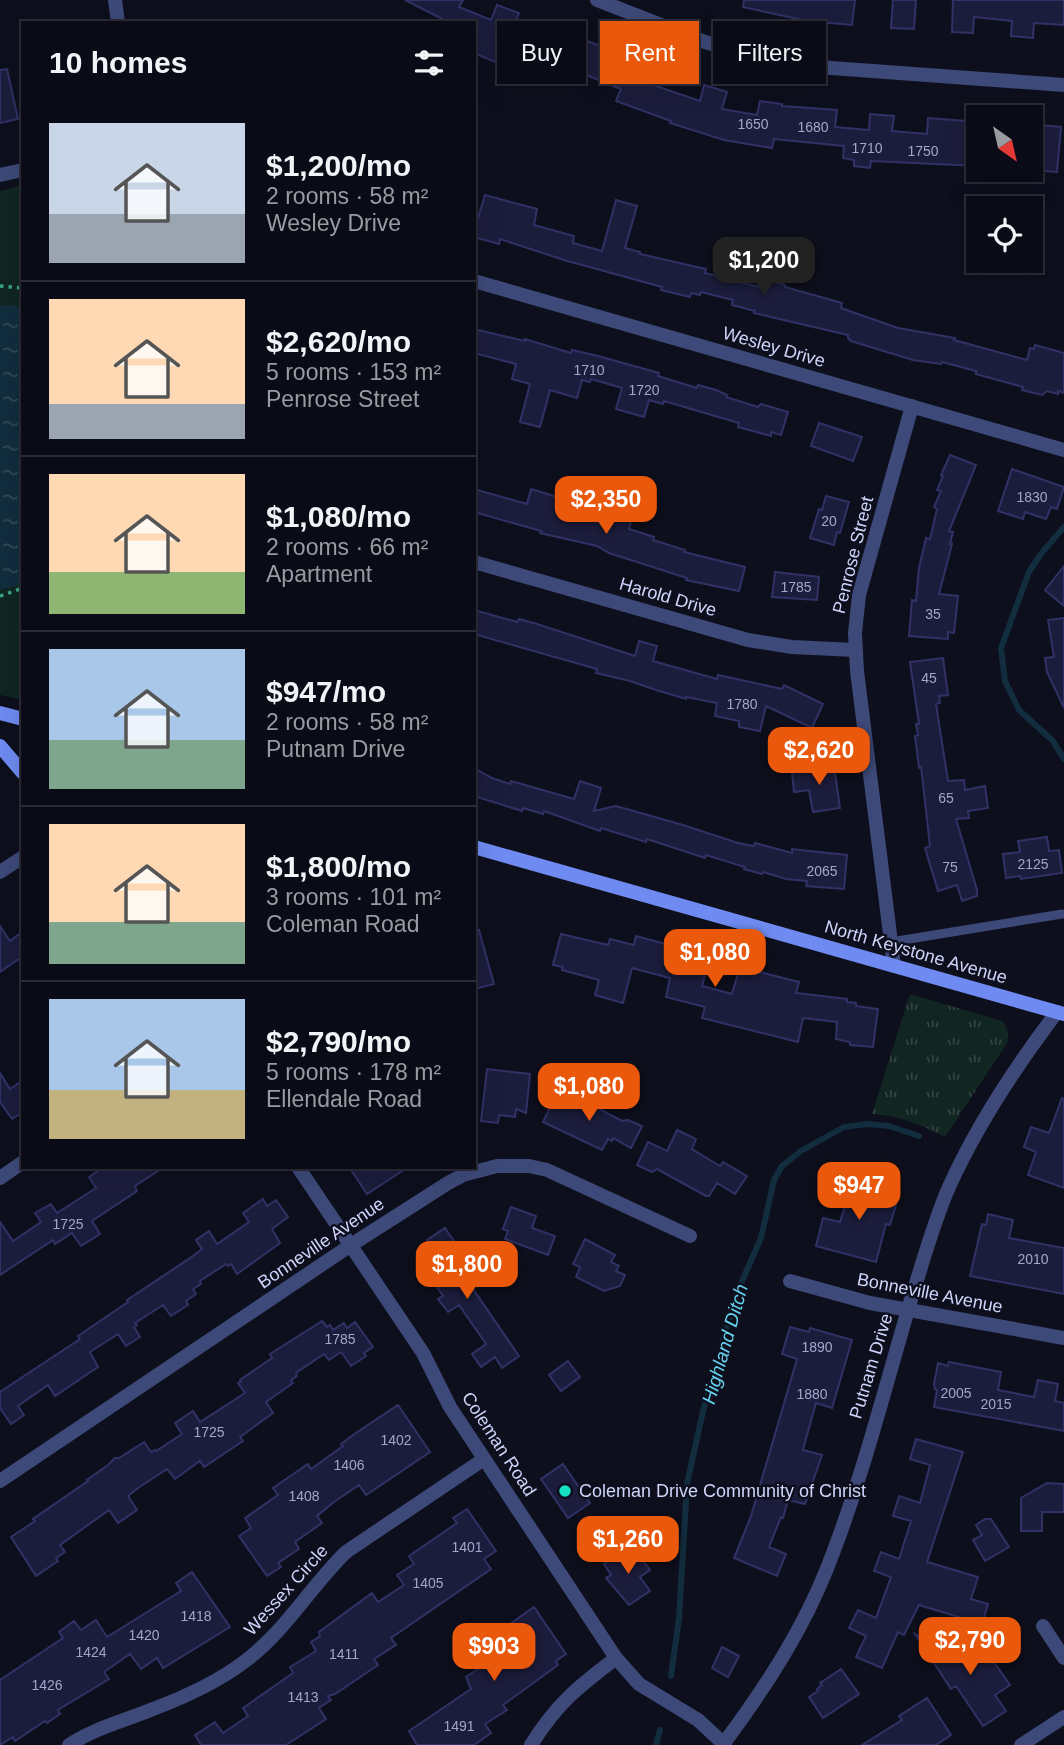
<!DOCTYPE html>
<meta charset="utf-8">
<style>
body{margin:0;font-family:Helvetica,sans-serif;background:#13141f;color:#f1f3f6;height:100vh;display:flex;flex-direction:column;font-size:26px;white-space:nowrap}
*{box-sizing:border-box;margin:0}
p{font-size:23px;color:#999ba1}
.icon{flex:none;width:38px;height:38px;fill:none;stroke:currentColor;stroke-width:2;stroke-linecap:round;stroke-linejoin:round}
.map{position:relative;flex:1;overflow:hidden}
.panel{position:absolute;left:21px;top:21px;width:455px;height:1148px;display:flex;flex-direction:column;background:#0a0b16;border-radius:0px;box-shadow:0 7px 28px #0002,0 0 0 2px #2a2b35}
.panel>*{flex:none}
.hud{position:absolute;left:497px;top:21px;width:462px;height:63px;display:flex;gap:14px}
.needle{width:46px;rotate:146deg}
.buttons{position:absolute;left:966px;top:105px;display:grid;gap:14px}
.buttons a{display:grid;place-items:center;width:77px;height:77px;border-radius:0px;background:#0a0b16;box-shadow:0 7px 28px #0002,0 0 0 2px #2a2b35;font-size:35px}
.price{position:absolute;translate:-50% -60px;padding:0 16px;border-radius:14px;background:#ea580c;color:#fff;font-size:23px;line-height:46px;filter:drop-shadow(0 2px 4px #0008)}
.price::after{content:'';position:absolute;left:50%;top:42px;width:21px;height:16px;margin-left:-10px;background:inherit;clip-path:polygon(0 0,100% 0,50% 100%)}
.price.selected{background:#222;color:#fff}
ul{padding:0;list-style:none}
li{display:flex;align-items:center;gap:21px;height:175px;padding:0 28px}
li+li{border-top:2px solid #2a2b35}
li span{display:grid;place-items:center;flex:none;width:196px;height:140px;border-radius:0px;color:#555}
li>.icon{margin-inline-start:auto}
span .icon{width:84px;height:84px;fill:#fffc;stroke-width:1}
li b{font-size:30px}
h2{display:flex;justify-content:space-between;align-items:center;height:84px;padding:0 28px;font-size:30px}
.tag{padding:0 24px;border-radius:0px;background:#0a0b16;box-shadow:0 7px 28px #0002,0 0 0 2px #2a2b35;font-size:24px;line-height:63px}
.tag.selected{background:#ea580c;color:#fff}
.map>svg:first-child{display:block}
.grass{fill:url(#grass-tufts)}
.park{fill:#112621}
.water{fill:url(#water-ripples)}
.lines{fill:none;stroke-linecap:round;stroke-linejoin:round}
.stream{stroke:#112d3e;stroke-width:6}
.building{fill:#1c1d3c;stroke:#303266;stroke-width:2}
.path{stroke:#38a584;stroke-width:3.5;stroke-dasharray:3.5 5;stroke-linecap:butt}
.lane{stroke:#3d4978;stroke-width:9}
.street{stroke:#3d4978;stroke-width:14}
.secondary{stroke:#6f8bf1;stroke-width:14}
.poi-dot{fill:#15e0c3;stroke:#0e0f1d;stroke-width:2.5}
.labels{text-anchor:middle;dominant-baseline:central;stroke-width:5;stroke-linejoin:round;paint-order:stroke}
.number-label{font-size:14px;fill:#a2a6ca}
.street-label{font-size:18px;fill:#cfd4fa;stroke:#0e0f1d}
.poi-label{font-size:18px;fill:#cfd4fa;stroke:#0e0f1d;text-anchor:start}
.water-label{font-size:19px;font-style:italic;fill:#66d2f1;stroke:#0e0f1d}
</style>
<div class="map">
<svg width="1064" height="1745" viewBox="0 0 1064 1745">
<defs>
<pattern id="grass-tufts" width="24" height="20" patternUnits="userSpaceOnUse" patternTransform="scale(1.75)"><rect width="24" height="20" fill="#112621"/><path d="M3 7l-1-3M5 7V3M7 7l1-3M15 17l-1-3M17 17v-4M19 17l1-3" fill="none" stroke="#334542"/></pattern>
<pattern id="water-ripples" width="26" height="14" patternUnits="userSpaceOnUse" patternTransform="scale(1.75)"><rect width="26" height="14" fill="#112d3e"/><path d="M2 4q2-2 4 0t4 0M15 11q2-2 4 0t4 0" fill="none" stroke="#334b5b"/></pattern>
</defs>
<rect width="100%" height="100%" fill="#0e0f1d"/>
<path class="grass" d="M910 994 1002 1021C1008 1029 1010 1033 1007 1043L945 1137C920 1124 900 1116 872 1114Z"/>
<path class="park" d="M23 185V700L0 695V191Z"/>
<path class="water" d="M7 305 23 307V584L0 590V306Z"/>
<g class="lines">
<path class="stream" d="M1064 527 1040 555 1029 572 1001 648 1005 681 1019 710 1053 741 1064 759
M671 1676 679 1618 687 1484 703 1411 736 1295 761 1238 774 1180 782 1166 801 1151 844 1127 867 1124 889 1126 919 1136
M656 1745 660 1730"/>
</g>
<path class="building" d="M405 0H463L459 7 491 20 497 5 519 13 513 28 545 41 551 27 652 66 646 81 656 86 700 101 704 85 727 92 722 109 757 115 760 101 782 104V106L837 110 835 127 869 130 870 114 894 116 892 131 927 134 928 118 978 122V166L871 161 870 168 854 166V160L843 158 844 146 774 139 772 148 724 140 670 123 671 121 616 101 621 89 559 64 553 76 529 66 526 75 474 53V23H450Z
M744 0H855L852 25 807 21 743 7Z
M893 0H916L914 29 891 28Z
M953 0H1064V25L1034 23 1033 38 1011 36 1012 21 974 17 973 33 952 32Z
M7 69 18 119 0 123V70Z
M1040 125 1061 127 1057 172 1031 170V141H1039Z
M485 195 537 209 534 225 574 236 573 243 602 251 616 200 637 206 625 248 640 252V254L706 269 705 273 767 289 769 280 785 285V287L842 303 841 308 898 328 955 338 954 340 1027 360 1030 348 1034 349 1035 345 1064 353V393L1058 391V394L1047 391 1042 395 1022 390 1023 387 976 374V371L942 362 941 364 913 360 851 341 848 338V335L754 313 755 311 732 305 733 300 701 292 700 295 691 293 690 297 661 290 662 287 564 260 500 239 499 244 474 237V218H478Z
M474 329 525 341V339L571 353 572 350 598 356 659 373 658 376 697 388 698 385 716 390 727 395 726 397 758 407 761 404 788 412 781 435 771 432V436L738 427 739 423 664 401 663 404 649 400 644 417 616 409 622 388 591 379 590 382 582 380 577 398 550 390 540 427 520 422 530 384 512 379 516 364 474 353Z
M819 423 862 437 853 461 811 446Z
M950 455 976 465 949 531 953 532 950 544H952L939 594 958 596 954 633 948 632V639L909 636 912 600 916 601 919 568 926 538 930 539 937 509 934 507 941 491 937 490 943 476 941 475Z
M1012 469 1064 487 1057 509 1051 507 1046 519 1025 512 1023 519 998 511Z
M474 489 527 504 531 489 587 506 588 505 621 514 620 518 631 521 629 529 654 537 653 540 685 550 684 552 745 567 739 591 686 580 687 578 609 553 597 546 540 533 541 531 474 512Z
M826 496 849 502 840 533 837 532 834 545 810 538 819 509 822 510Z
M1064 566V606L1045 590Z
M775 572 819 577 817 600 772 597Z
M474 610 517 622 519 619 537 624 635 656 639 641 657 646 653 661 717 679 718 675 782 689 784 685 823 704 812 728 766 706 760 731 739 727V721L715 716 717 703 686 697V699L656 690 630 681 596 673 597 669 474 634Z
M1064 618V708L1047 672 1045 658 1054 657 1048 620Z
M943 658 948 695 939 696 940 703 936 704 948 781 964 780 965 790 985 786 988 808 968 811 969 818 956 819 977 890V896L962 901 957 885 938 891 925 848 930 846 921 767 919 768 915 736 918 735 916 724H919L910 662Z
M834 766 840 808 813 812 809 790 794 792 792 772Z
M474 768 492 778 510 784 511 781 574 799 580 781 601 788 594 811 616 806 683 825 738 843 754 846 755 843 792 853V849L847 855 844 889 806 886 807 881 786 879 763 872 762 874 744 869 745 867 706 855 705 858 647 839 646 842 601 828 600 831 544 811 543 814 523 808 522 811 474 796Z
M1047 837 1049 851 1059 850 1062 873 1021 879 1020 876 1006 878 1003 854 1020 852 1018 841Z
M0 926 10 941 23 931V956L0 972Z
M479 930 494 984 474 989V931Z
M561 934 608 945 610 939 634 945 636 936 710 956 702 986 732 994 740 967 799 982 796 993 847 999V1002L856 1003V1006L878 1009 873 1047 850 1045V1042L836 1039 837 1022 803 1018 798 1042 702 1018 705 1007 666 997 670 978 632 968 623 1003 595 995 599 980 562 970 563 967 553 965Z
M487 1069 530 1074 526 1113 516 1109 515 1117 499 1115 498 1123 481 1121Z
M0 1073 10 1089 23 1080V1112L12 1119 0 1102Z
M558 1091 581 1103 582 1100 622 1121 628 1120 642 1126 631 1148 613 1138 612 1141 608 1139 602 1150 543 1122Z
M1062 1098 1064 1099V1188L1028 1175 1036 1152 1024 1147 1031 1127 1049 1133Z
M677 1130 696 1139 692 1149 720 1166 723 1162 747 1176 735 1194 717 1183 709 1196H706L657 1169 652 1172 637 1165 648 1142 667 1151Z
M104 1167H164L135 1186 137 1191 92 1221 100 1234 81 1246 72 1233 55 1244 53 1240 0 1275V1222L13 1241 41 1222 35 1213 51 1204 57 1213 96 1188 89 1177Z
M349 1167H408L367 1194Z
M854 1174 882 1182 877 1200 896 1205 890 1225 886 1224 876 1262 816 1246 823 1218 840 1222Z
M263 1199 267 1206 276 1200 288 1217 272 1229 280 1243 237 1274 231 1264 228 1266 226 1264 200 1281 201 1284 193 1289 196 1294 186 1301 188 1305 171 1316 163 1305 135 1323 137 1325 134 1327 140 1337 126 1346 118 1334 90 1352 98 1367 55 1396 48 1385 18 1406 24 1415 11 1424 0 1408V1392L80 1339 78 1336 128 1302 127 1300 193 1256 202 1249 196 1240 209 1231 217 1244 249 1222 243 1213Z
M511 1207 536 1216 532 1228 555 1236 548 1255 505 1239 508 1231 503 1229Z
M988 1214 1013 1220 1009 1238 1064 1248V1294L970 1276 982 1224 986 1225Z
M445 1228 454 1241 450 1243 465 1266 460 1270 519 1356 502 1368 495 1357 481 1367 472 1354 486 1344 459 1305 448 1312 438 1299 443 1296 427 1272 436 1266 430 1253 433 1248 427 1240Z
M585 1239 615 1255 611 1262 619 1266 616 1271 625 1275 620 1286 604 1291 576 1277 580 1267 573 1264Z
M322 1321 327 1327 330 1325 333 1330 344 1323 347 1328 355 1322 373 1347 364 1353 366 1356 351 1366 341 1352 329 1360 324 1354 296 1373 297 1376 291 1380 293 1383 266 1402 273 1413 240 1437 243 1441 204 1467 200 1461 175 1479 167 1469 138 1488 128 1496 137 1510 118 1523 109 1510 60 1545 65 1552 56 1558 58 1561 36 1576 11 1537 35 1521 33 1519 88 1481 87 1480 108 1465 115 1458H119L144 1442 151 1452 155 1450 156 1451 182 1434 175 1423 193 1411 200 1422 245 1393 238 1383 241 1382 240 1380 272 1358 270 1354Z
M790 1327 809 1332 810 1328 852 1340 832 1408 816 1403 807 1435 803 1450 822 1455 805 1504 788 1500 783 1518 781 1517 769 1547 786 1554 777 1576 734 1558 751 1516 797 1359 782 1354Z
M568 1361 580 1377 561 1391 549 1375Z
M949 1362 1001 1372 998 1390 1034 1397 1038 1380 1058 1384 1055 1401 1064 1403V1431L934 1407 937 1390 935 1389 934 1384 938 1363 948 1366Z
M398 1405 430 1452 366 1495 359 1485 334 1502 317 1516 322 1523 295 1542 299 1549 278 1563 281 1567 267 1576 239 1536 251 1528 245 1518 278 1495 273 1488 308 1464 311 1469 343 1446 341 1444 353 1435Z
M916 1439 963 1452 927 1562 978 1577 971 1599 988 1604 982 1624 919 1605 904 1635 898 1632 882 1668 856 1657 866 1636 849 1628 858 1610 876 1618 891 1577 874 1571 881 1552 899 1559 911 1521 893 1516 899 1496 920 1503 930 1465 910 1459Z
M563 1464 590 1503 568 1518 541 1479Z
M1047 1483 1064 1484V1512H1042V1531H1021V1498Z
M467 1509 496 1551 484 1559 491 1569 391 1638 396 1645 374 1659 378 1665 335 1694 328 1696 331 1700 319 1708 326 1719 286 1745H201L195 1735 215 1722 223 1733 248 1716 243 1708 293 1673 290 1667 316 1651 311 1642 320 1636 319 1632 372 1593 378 1602 404 1585 397 1575 414 1564 409 1556 457 1523 453 1518Z
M985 1519H991L1009 1547 985 1561 973 1540 982 1535 976 1525Z
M624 1550 631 1560 638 1554 650 1570 640 1577 650 1591 629 1605 606 1578 611 1575 604 1564Z
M192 1572 230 1627 163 1668 157 1658 141 1669 130 1654 104 1672 109 1679 58 1710 60 1714 47 1723 45 1721 15 1741 13 1737 0 1745V1680L63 1638 59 1632 74 1621 81 1630 96 1620 107 1637 181 1591 176 1583Z
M534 1607 566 1654 556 1661 558 1665 503 1705 507 1710 485 1724 491 1733 474 1745H417L409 1731 471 1689 466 1677 478 1669 470 1658 502 1637 499 1632Z
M915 1634 937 1644 950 1636 963 1657 982 1645 1010 1685 995 1695 1006 1711 983 1726 956 1686 951 1689Z
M722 1647 739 1656 728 1677 712 1668Z
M841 1669 859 1694 823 1718 809 1697 818 1691 817 1689 822 1685 820 1683Z
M927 1698 951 1735 936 1745H862L902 1720 899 1716Z"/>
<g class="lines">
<path class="path" d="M0 286 23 288
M0 596 23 588"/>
<path class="lane" d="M891 942 1062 914"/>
<path class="street" d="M115 0 118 23
M597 0 705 42 751 56 804 66 1064 85
M0 175 23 170
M474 281 1064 450
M474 562 748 640 792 647 855 650
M0 872 23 857
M894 966 857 671 855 633 859 595 912 406
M298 1167 423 1353 450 1407 616 1658 639 1684 698 1720 725 1745
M0 1178 23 1162
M790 1281 870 1303 1064 1338
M0 1481 351 1245 448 1183 463 1175 497 1166H529L547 1170 690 1236
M1043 1626 1064 1658
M724 1743C765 1688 803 1630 828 1566 863 1477 886 1383 913 1293 924 1258 934 1221 949 1187 977 1125 1016 1066 1057 1012
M69 1745C95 1728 124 1721 153 1709 185 1697 216 1683 244 1662 285 1632 310 1587 346 1552L484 1459
M531 1745C557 1703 578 1687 616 1658
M1021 1745 1064 1717"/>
<path class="secondary" d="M0 713 23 719
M0 746 23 773
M474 847 1064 1014"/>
</g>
<circle class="poi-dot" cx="565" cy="1491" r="7"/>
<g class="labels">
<g class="number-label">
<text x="753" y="124">1650</text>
<text x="813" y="127">1680</text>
<text x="867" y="148">1710</text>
<text x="923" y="151">1750</text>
<text x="589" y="370">1710</text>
<text x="644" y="390">1720</text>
<text x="1032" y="497">1830</text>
<text x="829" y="521">20</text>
<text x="796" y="587">1785</text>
<text x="933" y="614">35</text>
<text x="929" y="678">45</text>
<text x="742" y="704">1780</text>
<text x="946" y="798">65</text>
<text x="1033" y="864">2125</text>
<text x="950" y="867">75</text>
<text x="822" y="871">2065</text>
<text x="68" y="1224">1725</text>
<text x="1033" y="1259">2010</text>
<text x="340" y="1339">1785</text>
<text x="817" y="1347">1890</text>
<text x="956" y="1393">2005</text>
<text x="812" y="1394">1880</text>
<text x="996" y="1404">2015</text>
<text x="209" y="1432">1725</text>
<text x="396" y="1440">1402</text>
<text x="349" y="1465">1406</text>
<text x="304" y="1496">1408</text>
<text x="467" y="1547">1401</text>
<text x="428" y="1583">1405</text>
<text x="196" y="1616">1418</text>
<text x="144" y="1635">1420</text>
<text x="91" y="1652">1424</text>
<text x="344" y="1654">1411</text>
<text x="47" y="1685">1426</text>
<text x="303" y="1697">1413</text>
<text x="459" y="1726">1491</text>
</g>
<g class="street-label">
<text transform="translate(774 347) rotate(16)">Wesley Drive</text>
<text transform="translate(853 555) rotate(-76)">Penrose Street</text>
<text transform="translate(668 597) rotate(16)">Harold Drive</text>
<text transform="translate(916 952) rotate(16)">North Keystone Avenue</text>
<text transform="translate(321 1243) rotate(-34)">Bonneville Avenue</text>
<text transform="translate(930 1293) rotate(11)">Bonneville Avenue</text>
<text transform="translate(871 1366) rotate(-73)">Putnam Drive</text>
<text transform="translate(499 1444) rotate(57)">Coleman Road</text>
<text transform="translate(286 1590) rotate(-48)">Wessex Circle</text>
</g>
<g class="poi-label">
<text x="579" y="1491">Coleman Drive Community of Christ</text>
</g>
<g class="water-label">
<text transform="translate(725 1344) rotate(-74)">Highland Ditch</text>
</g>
</g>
</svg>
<div class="buttons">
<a><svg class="needle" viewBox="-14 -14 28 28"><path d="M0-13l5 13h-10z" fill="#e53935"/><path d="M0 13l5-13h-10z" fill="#999ba1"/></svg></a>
<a><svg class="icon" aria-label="locate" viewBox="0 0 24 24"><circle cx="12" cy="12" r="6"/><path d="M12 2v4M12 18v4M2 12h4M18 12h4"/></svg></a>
</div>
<b class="price selected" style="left:764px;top:297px">$1,200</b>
<b class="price" style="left:606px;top:536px">$2,350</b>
<b class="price" style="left:819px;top:787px">$2,620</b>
<b class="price" style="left:715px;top:989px">$1,080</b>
<b class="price" style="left:589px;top:1123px">$1,080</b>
<b class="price" style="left:859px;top:1222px">$947</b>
<b class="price" style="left:467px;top:1301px">$1,800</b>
<b class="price" style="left:628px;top:1576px">$1,260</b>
<b class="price" style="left:970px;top:1677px">$2,790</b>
<b class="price" style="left:494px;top:1683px">$903</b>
<div class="hud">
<a class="tag">Buy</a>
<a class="tag selected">Rent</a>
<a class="tag">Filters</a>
</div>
<section class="panel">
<h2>10 homes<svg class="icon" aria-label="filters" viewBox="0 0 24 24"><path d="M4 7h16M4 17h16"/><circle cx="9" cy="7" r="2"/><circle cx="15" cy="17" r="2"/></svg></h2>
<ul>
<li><span style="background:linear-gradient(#c9d6e8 65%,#9aa5b1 0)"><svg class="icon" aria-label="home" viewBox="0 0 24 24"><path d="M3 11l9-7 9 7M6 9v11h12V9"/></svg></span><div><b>$1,200/mo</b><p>2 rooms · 58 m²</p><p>Wesley Drive</p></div></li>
<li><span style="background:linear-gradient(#ffd9b3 75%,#9aa5b1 0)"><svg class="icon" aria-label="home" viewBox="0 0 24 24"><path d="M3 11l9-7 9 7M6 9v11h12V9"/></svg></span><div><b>$2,620/mo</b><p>5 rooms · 153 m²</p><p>Penrose Street</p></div></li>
<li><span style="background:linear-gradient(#ffd9b3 70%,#8fb573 0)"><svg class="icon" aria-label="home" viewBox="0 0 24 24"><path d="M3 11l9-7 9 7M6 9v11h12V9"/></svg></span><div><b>$1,080/mo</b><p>2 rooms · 66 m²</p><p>Apartment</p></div></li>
<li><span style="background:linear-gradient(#a9c7e8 65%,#7fa58c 0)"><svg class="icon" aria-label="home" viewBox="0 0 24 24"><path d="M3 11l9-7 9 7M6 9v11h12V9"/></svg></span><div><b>$947/mo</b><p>2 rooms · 58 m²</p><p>Putnam Drive</p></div></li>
<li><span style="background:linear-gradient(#ffd9b3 70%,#7fa58c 0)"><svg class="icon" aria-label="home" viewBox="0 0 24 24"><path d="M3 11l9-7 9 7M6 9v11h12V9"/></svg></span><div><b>$1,800/mo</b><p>3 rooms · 101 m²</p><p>Coleman Road</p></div></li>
<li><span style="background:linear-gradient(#a9c7e8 65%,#c2b280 0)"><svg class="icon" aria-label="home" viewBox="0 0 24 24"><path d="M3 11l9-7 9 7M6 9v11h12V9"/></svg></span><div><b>$2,790/mo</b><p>5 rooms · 178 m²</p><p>Ellendale Road</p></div></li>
</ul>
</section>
</div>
